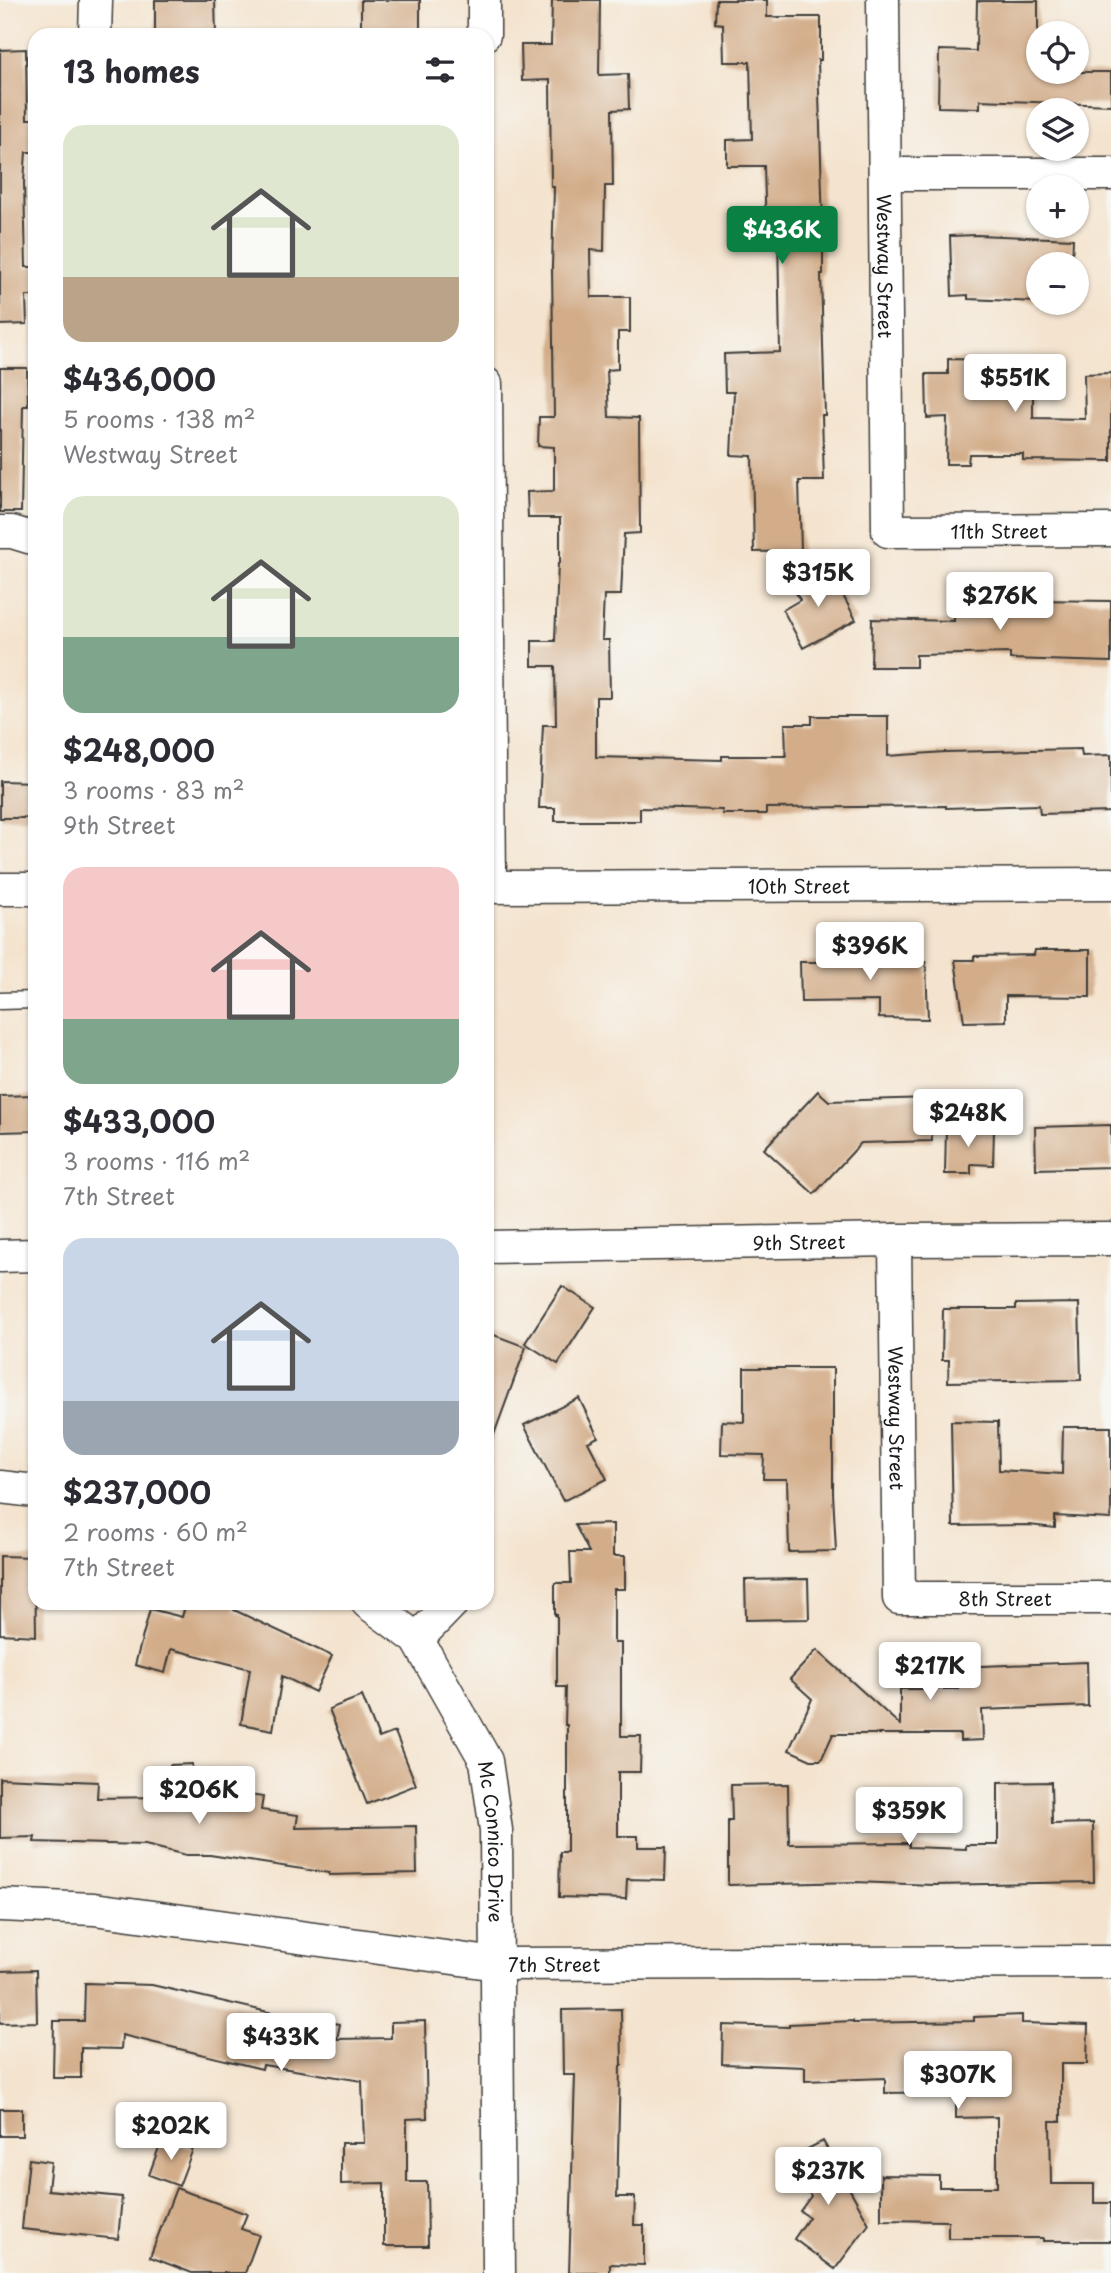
<!DOCTYPE html>
<meta charset="utf-8">
<style>
body{margin:0;font-family:"Playpen Sans",sans-serif;background:#f7f7f7;color:#2b2b33;height:100vh;display:flex;flex-direction:column;font-size:26px;white-space:nowrap}
*{box-sizing:border-box;margin:0}
p{font-size:23px;color:#7c7c81}
.icon{flex:none;width:38px;height:38px;fill:none;stroke:currentColor;stroke-width:2;stroke-linecap:round;stroke-linejoin:round}
.map{position:relative;flex:1;overflow:hidden}
.side{position:absolute;left:28px;top:28px;width:466px;height:1582px;display:flex;flex-direction:column;background:#fff;border-radius:21px;box-shadow:0 2px 5px #0004}
.side>*{flex:none}
.buttons{position:absolute;left:1026px;top:21px;display:grid;gap:14px}
.buttons a{display:grid;place-items:center;width:63px;height:63px;border-radius:50%;background:#fff;box-shadow:0 2px 5px #0004;font-size:35px}
.price{position:absolute;translate:-50% -60px;padding:0 16px;border-radius:7px;background:#fff;color:#222;font-size:23px;line-height:46px;filter:drop-shadow(0 2px 4px #0008)}
.price::after{content:'';position:absolute;left:50%;top:42px;width:21px;height:16px;margin-left:-10px;background:inherit;clip-path:polygon(0 0,100% 0,50% 100%)}
.price.selected{background:#0b8043;color:#fff}
ul{padding:0;list-style:none}
li{display:grid;align-content:center;gap:14px;height:371px;padding:0 35px}
li span{display:grid;place-items:center;height:217px;border-radius:21px;color:#555}
li>.icon{margin-inline-start:auto}
span .icon{width:126px;height:126px;fill:#fffc;stroke-width:1}
li b{font-size:30px}
h2{display:flex;justify-content:space-between;align-items:center;height:84px;padding:0 35px;font-size:30px}
.map>svg:first-child{display:block}
.building{fill:#d3ad8a}
.lines{fill:none;stroke-linecap:round;stroke-linejoin:round}
.lane-casing{stroke:#3c3a37;stroke-width:19}
.street-casing{stroke:#3c3a37;stroke-width:35}
.lane{stroke:#fff;stroke-width:16}
.street{stroke:#fff;stroke-width:32}
.labels{text-anchor:middle;dominant-baseline:central;stroke-width:7;stroke-linejoin:round;paint-order:stroke}
.street-label{font-size:19px;fill:#1c1c1c;stroke:#f6f6f2}
</style>
<div class="map">
<svg width="1111" height="2273" viewBox="0 0 1111 2273">
<rect width="100%" height="100%" fill="#f6f6f2"/>
<filter id="ink" filterUnits="userSpaceOnUse"><feTurbulence type="fractalNoise" baseFrequency=".0143" numOctaves="2"/><feDisplacementMap in="SourceGraphic" scale="14" xChannelSelector="R" yChannelSelector="G"/><feConvolveMatrix kernelMatrix="1 2 1 2 8 2 1 2 1" color-interpolation-filters="sRGB"/></filter>
<filter id="wash" filterUnits="userSpaceOnUse"><feTurbulence type="fractalNoise" baseFrequency=".00686" numOctaves="4" result="noise"/><feDisplacementMap in="SourceGraphic" scale="28" xChannelSelector="R" yChannelSelector="G"/><feGaussianBlur stdDeviation="1.57" result="paint"/><feColorMatrix in="noise" values="0 0 0 0 0 0 0 0 0 0 0 0 0 0 0 0 0 1.4 0 .05"/><feComposite in="paint" operator="in"/></filter>
<g filter="url(#wash)">
<rect width="100%" height="100%" fill="#f4e4cf"/>
<g id="blocks">
<path class="building" d="M155 0H215L216 35H155Z
M361 0H420V35H361Z
M552 0H600L599 75 628 74 629 109 612 110 613 186H605L604 251 590 250 591 297H630V332H618V369L607 370 609 417 639 418 640 533 624 534 621 595H604L602 640H609L610 697H596V757L722 760V756H786L785 724H812V716H888V756L945 752 1081 749 1082 756 1111 755V812L1040 814 1039 805 946 808V806L766 808V814H723L722 810 640 808V821H555V808H539L543 725H556L555 666H532V641H555L558 563H560V518H528L527 492 554 491V447L538 446 539 417H554L552 267 554 187H551L550 80 522 81 521 45H551Z
M716 0H767V17H821V60H818L823 227V274H821L825 415H822L824 481H799L801 551 754 552 752 456 731 455 734 392H725L724 354 780 352 778 233H766L764 166H727V140L752 139 750 62H724L723 24 715 23Z
M977 1H1038V72H1111V105L980 100V108L938 107 939 50 976 51Z
M26 49 27 119H35V152H26L24 182 26 267H35V296H26L27 324 0 325V50Z
M977 235 1073 239 1072 264H1038V302L968 299V295L952 296 950 236Z
M948 359 1033 361V418L1085 419 1084 374 1111 373V461L1023 460V454H969L968 464H946L947 417 927 418 926 374H948Z
M0 368H27L28 406H23L21 512H0Z
M829 569 856 620 803 648 783 610 800 600 793 588Z
M954 599 1111 601V662L1010 659V653L916 655V667H871L872 619 954 621Z
M0 781 35 782V818H0Z
M1035 950H1090V997L1006 996V1021L964 1022 955 960H974V956L1034 955Z
M830 952 922 954 921 961H926L928 1019 879 1018V1001L801 1002 800 962H830Z
M818 1091 829 1101 930 1098 932 1141 861 1143 814 1194 764 1149Z
M35 1095V1131L0 1132V1096Z
M1111 1125V1167L1036 1169 1035 1127Z
M946 1128 994 1129 993 1165 971 1164V1174H945Z
M562 1286 595 1307 558 1364 525 1343Z
M1079 1303 1081 1380 948 1382 949 1360H942L943 1309H1016V1304Z
M486 1332 526 1347 489 1448 486 1447Z
M744 1368H833V1493L836 1551 789 1552 787 1479H763L764 1455 721 1454 722 1421 744 1422Z
M579 1398 598 1437 588 1442 607 1479 563 1501 524 1425Z
M951 1421 998 1422 999 1470 1062 1474 1063 1427H1111V1519L1055 1516V1528L1029 1525 953 1526Z
M613 1524V1556H625V1589H614V1643H621V1736H641L640 1772H618V1836H638V1847H666L665 1880 627 1879 626 1899 559 1897 560 1852H567V1725H565L566 1687H557V1615H555V1583H571L570 1552H589L575 1525Z
M0 1556 35 1557 36 1636 0 1634Z
M808 1579 809 1619 746 1620 745 1580Z
M186 1603H236L234 1610 332 1656 315 1692 282 1676 273 1730 241 1724 250 1669 171 1649 165 1673 135 1665 150 1609 182 1617Z
M817 1650 900 1725V1689H958L957 1667 1087 1662 1088 1706 982 1710 983 1740 960 1741V1734H833L821 1760H811L789 1750 812 1699 790 1679Z
M362 1696 379 1738 395 1732 416 1785 367 1804 329 1709Z
M192 1764 193 1787 263 1797 261 1810 298 1815 296 1828 416 1826 417 1873 329 1875V1873L210 1855H186L145 1845 34 1842 35 1837 0 1838V1778L98 1782 97 1798 161 1797 170 1765Z
M1051 1782 1052 1824 1093 1823 1094 1882 934 1885 855 1882 728 1885V1821H732L731 1785 788 1784 789 1844 909 1843V1847L966 1849V1845H998V1783Z
M36 1970 37 2022 0 2023V1971Z
M85 1983 152 1985 281 2015 340 2024 337 2039 391 2038V2022L425 2021 427 2118 407 2119V2182H427L428 2246H384V2183L341 2184V2143H364L362 2081 263 2065 262 2069 122 2035 121 2049 81 2048V2078H53L54 2021H84Z
M621 2009 622 2066H620L617 2197H635L634 2225H644V2265L610 2264V2273H569L575 2075H563L562 2010Z
M1022 2015V2023L1088 2025 1087 2064H1061V2121H1050L1051 2184H1094V2203H1111V2241H1043V2238H948V2221L881 2220V2175L939 2176V2187H997V2117L956 2118V2092L885 2093V2078L805 2081V2067L722 2064 723 2025 789 2027V2024L853 2021V2023L974 2021V2017Z
M0 2109H22V2136H0Z
M162 2139 193 2149 179 2186 149 2175Z
M823 2141 869 2224 835 2269 794 2239 809 2217 800 2211 811 2196 790 2158Z
M29 2159 51 2162 48 2190 122 2197 118 2239 22 2229Z
M176 2188 247 2214 241 2229 259 2235 245 2273H192L150 2257Z"/>
</g>
</g>
<g filter="url(#ink)">
<use href="#blocks" fill-opacity="0" stroke="#3c3a37" stroke-width="2"/>
<g class="lines">
<defs>
<path id="lane" d="M0 1001 35 1000"/>
<g id="street">
<path d="M484 0V35"/>
<path id="s1" d="M883 0 888 531 1111 530"/>
<path d="M95 35 96 0"/>
<path d="M885 174H1111"/>
<path d="M486 384 490 887"/>
<path d="M0 532H12L35 539"/>
<path id="s2" d="M486 887 1111 884"/>
<path d="M0 889H35"/>
<path id="s3" d="M895 1240 899 1598H1111"/>
<path id="s4" d="M486 1247 895 1240 1111 1239"/>
<path d="M0 1256 35 1255"/>
<path d="M0 1487 35 1491"/>
<path id="s5" d="M368 1603 417 1639 486 1761 496 1830 499 2273"/>
<path d="M417 1639 452 1603"/>
<path id="s6" d="M0 1905 94 1909 497 1964 1111 1962"/>
</g>
</defs>
<use href="#lane" class="lane-casing"/>
<use href="#street" class="street-casing"/>
<use href="#lane" class="lane"/>
<use href="#street" class="street"/>
</g>
</g>
<g class="labels">
<g class="street-label">
<text stroke="none"><textPath href="#s1" startOffset="266">Westway Street</textPath></text>
<text stroke="none"><textPath href="#s1" startOffset="642">11th Street</textPath></text>
<text stroke="none"><textPath href="#s2" startOffset="313">10th Street</textPath></text>
<text stroke="none"><textPath href="#s4" startOffset="313">9th Street</textPath></text>
<text stroke="none"><textPath href="#s3" startOffset="178">Westway Street</textPath></text>
<text stroke="none"><textPath href="#s3" startOffset="464">8th Street</textPath></text>
<text stroke="none"><textPath href="#s5" startOffset="282">Mc Connico Drive</textPath></text>
<text stroke="none"><textPath href="#s6" startOffset="558">7th Street</textPath></text>
</g>
</g>
</svg>
<div class="buttons">
<a><svg class="icon" aria-label="locate" viewBox="0 0 24 24"><circle cx="12" cy="12" r="6"/><path d="M12 2v4M12 18v4M2 12h4M18 12h4"/></svg></a>
<a><svg class="icon" aria-label="layers" viewBox="0 0 24 24"><path d="M12 4l9 5-9 5-9-5zM3 14l9 5 9-5"/></svg></a>
<a>+</a>
<a>−</a>
</div>
<b class="price selected" style="left:782px;top:266px">$436K</b>
<b class="price" style="left:1015px;top:414px">$551K</b>
<b class="price" style="left:818px;top:609px">$315K</b>
<b class="price" style="left:1000px;top:632px">$276K</b>
<b class="price" style="left:870px;top:982px">$396K</b>
<b class="price" style="left:968px;top:1149px">$248K</b>
<b class="price" style="left:930px;top:1702px">$217K</b>
<b class="price" style="left:199px;top:1826px">$206K</b>
<b class="price" style="left:909px;top:1847px">$359K</b>
<b class="price" style="left:281px;top:2073px">$433K</b>
<b class="price" style="left:958px;top:2111px">$307K</b>
<b class="price" style="left:171px;top:2162px">$202K</b>
<b class="price" style="left:828px;top:2207px">$237K</b>
<section class="side">
<h2>13 homes<svg class="icon" aria-label="filters" viewBox="0 0 24 24"><path d="M4 7h16M4 17h16"/><circle cx="9" cy="7" r="2"/><circle cx="15" cy="17" r="2"/></svg></h2>
<ul>
<li><span style="background:linear-gradient(#dfe7d0 70%,#b9a48a 0)"><svg class="icon" aria-label="home" viewBox="0 0 24 24"><path d="M3 11l9-7 9 7M6 9v11h12V9"/></svg></span><div><b>$436,000</b><p>5 rooms · 138 m²</p><p>Westway Street</p></div></li>
<li><span style="background:linear-gradient(#dfe7d0 65%,#7fa58c 0)"><svg class="icon" aria-label="home" viewBox="0 0 24 24"><path d="M3 11l9-7 9 7M6 9v11h12V9"/></svg></span><div><b>$248,000</b><p>3 rooms · 83 m²</p><p>9th Street</p></div></li>
<li><span style="background:linear-gradient(#f6c9c9 70%,#7fa58c 0)"><svg class="icon" aria-label="home" viewBox="0 0 24 24"><path d="M3 11l9-7 9 7M6 9v11h12V9"/></svg></span><div><b>$433,000</b><p>3 rooms · 116 m²</p><p>7th Street</p></div></li>
<li><span style="background:linear-gradient(#c9d6e8 75%,#9aa5b1 0)"><svg class="icon" aria-label="home" viewBox="0 0 24 24"><path d="M3 11l9-7 9 7M6 9v11h12V9"/></svg></span><div><b>$237,000</b><p>2 rooms · 60 m²</p><p>7th Street</p></div></li>
</ul>
</section>
</div>
